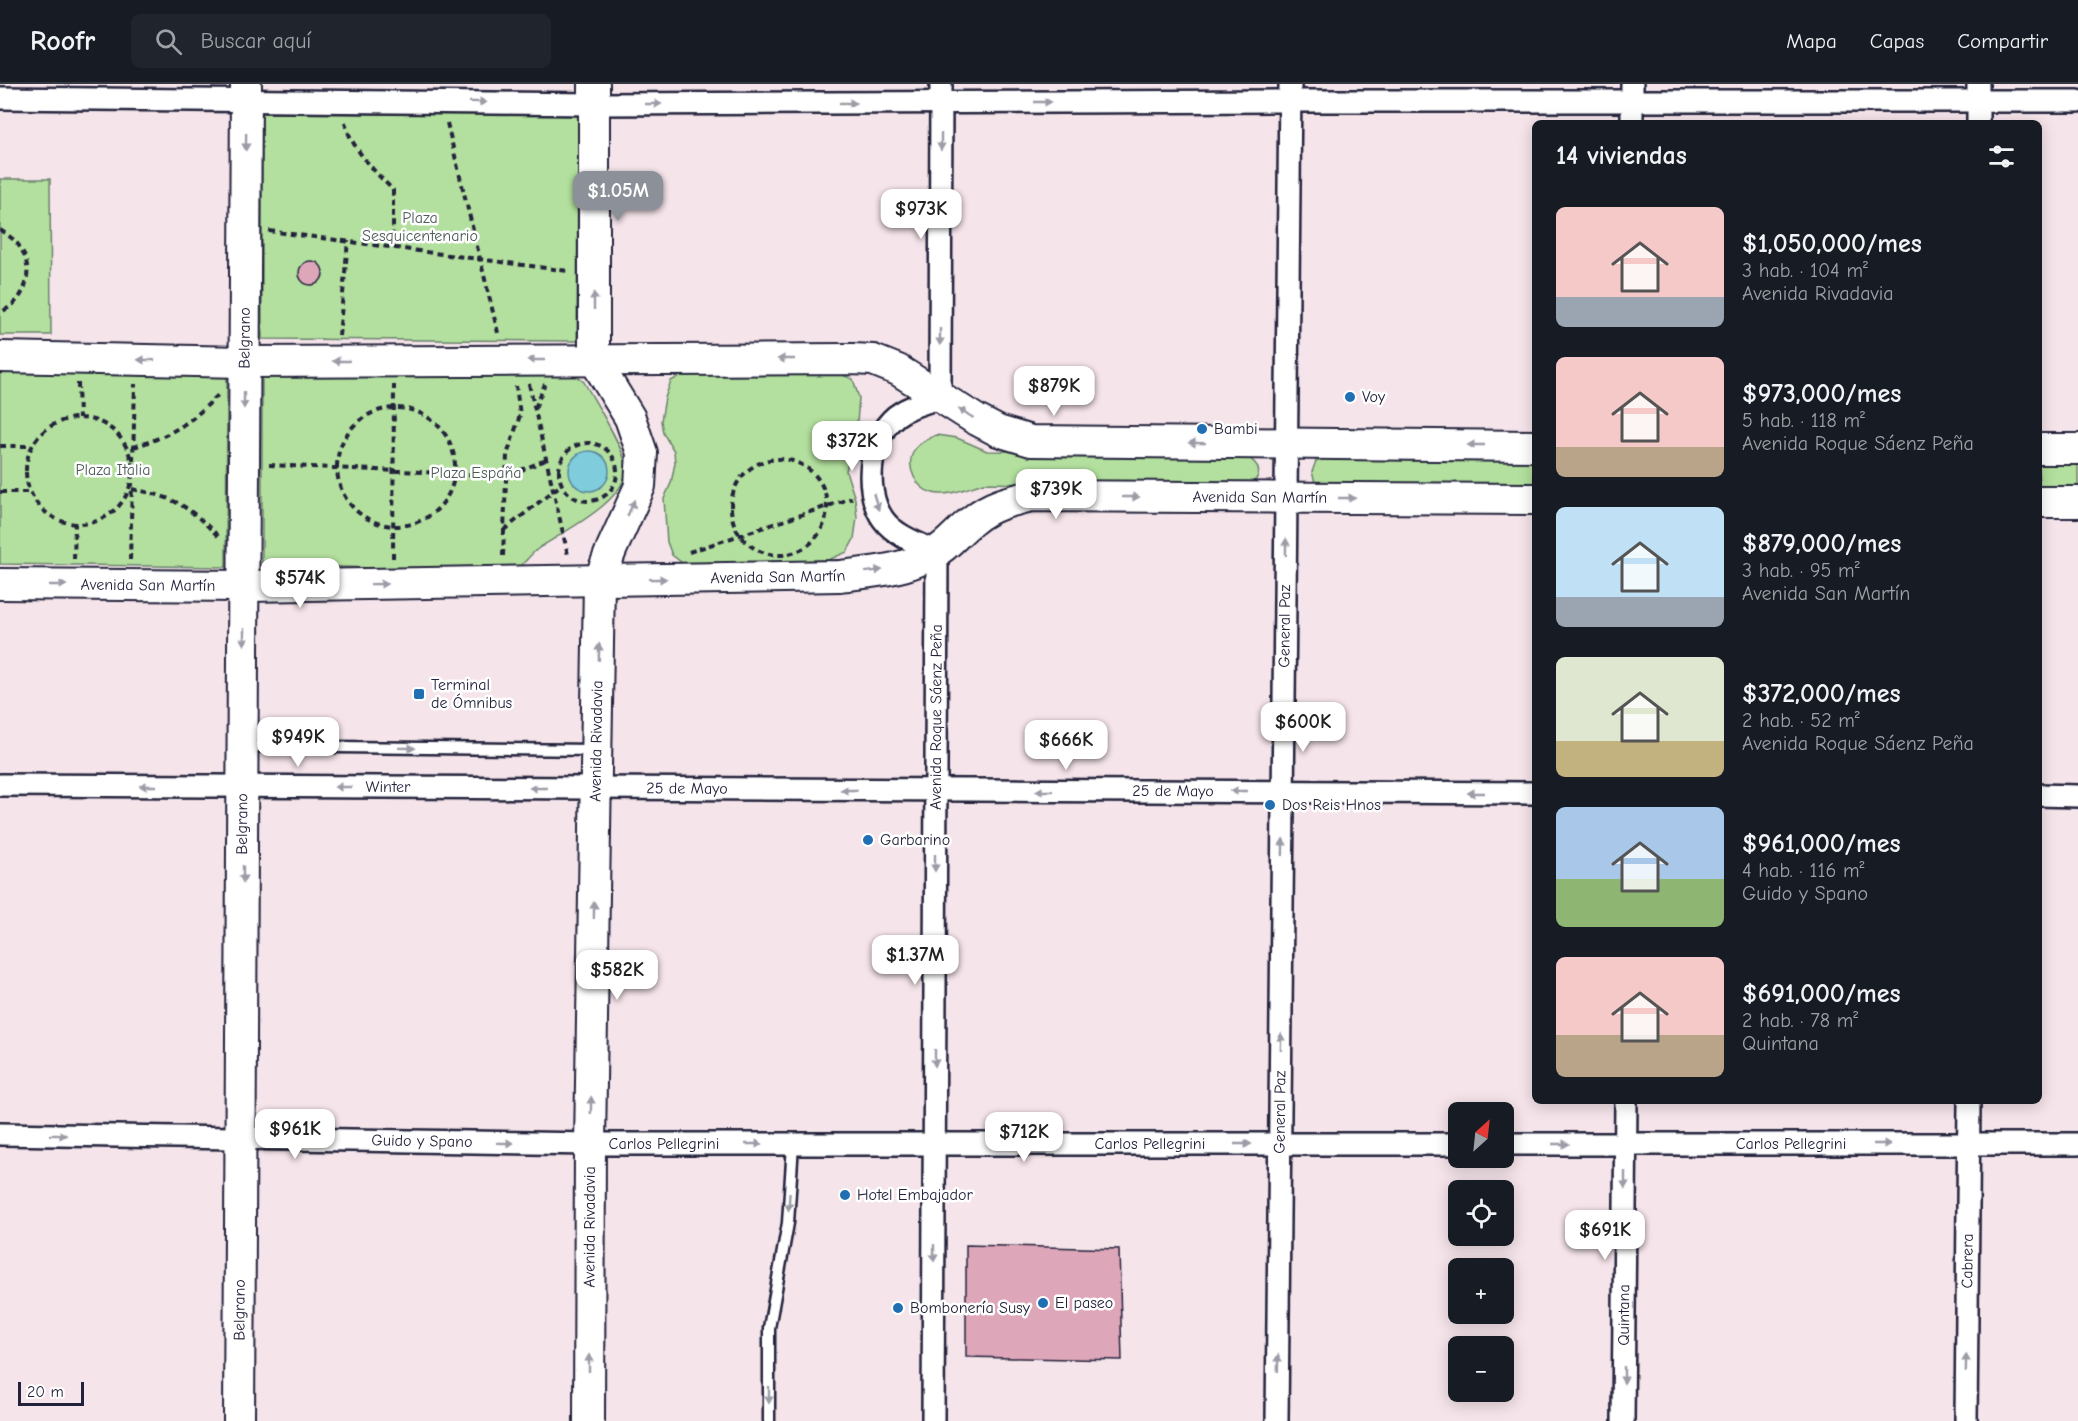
<!DOCTYPE html>
<html lang="es">
<meta charset="utf-8">
<style>
body{margin:0;font-family:"Comic Neue",sans-serif;background:#20242c;color:#f1f3f6;height:100vh;display:flex;flex-direction:column;font-size:22px;white-space:nowrap}
*{box-sizing:border-box;margin:0}
p{font-size:20px;color:#9ea1a6}
.icon{flex:none;width:33px;height:33px;fill:none;stroke:currentColor;stroke-width:2;stroke-linecap:round;stroke-linejoin:round}
.map{position:relative;flex:1;overflow:hidden}
.side{position:absolute;left:1532px;top:36px;width:510px;height:984px;display:flex;flex-direction:column;background:#171b24;border-radius:9px;box-shadow:0 3px 15px #0003}
.side>*{flex:none}
.needle{width:39px;rotate:27deg}
.tools{position:absolute;left:1448px;top:1018px;display:grid;gap:12px}
.tools a{display:grid;place-items:center;width:66px;height:66px;border-radius:9px;background:#171b24;box-shadow:0 3px 15px #0003;font-size:30px}
.scale{position:absolute;left:18px;bottom:15px;width:66px;box-sizing:border-box;padding-left:6px;border:3px solid #22223b;border-top:0;font-size:16px;line-height:21px;white-space:nowrap;color:#22223b;-webkit-text-stroke:4px #fff;paint-order:stroke}
.price{position:absolute;translate:-50% -51px;padding:0 14px;border-radius:12px;background:#fff;color:#222;font-size:20px;line-height:39px;filter:drop-shadow(0 2px 3px #0008)}
.price::after{content:'';position:absolute;left:50%;top:36px;width:18px;height:14px;margin-left:-9px;background:inherit;clip-path:polygon(0 0,100% 0,50% 100%)}
.price.active{background:#8c9099;color:#fff}
ul{padding:0;list-style:none}
li{display:flex;align-items:center;gap:18px;height:150px;padding:0 24px}
li span{display:grid;place-items:center;flex:none;width:168px;height:120px;border-radius:9px;color:#555}
li>.icon{margin-inline-start:auto}
span .icon{width:72px;height:72px;fill:#fffc;stroke-width:1}
li b{font-size:26px}
h2{display:flex;justify-content:space-between;align-items:center;height:72px;padding:0 24px;font-size:26px}
header{display:flex;align-items:center;gap:36px;box-sizing:border-box;height:84px;padding:0 30px;background:#171b24;border-bottom:2px solid #363941}
header strong{font-size:28px}
nav{display:flex;gap:33px;margin-inline-start:auto;font-size:21px}
.search{width:420px;height:54px;background:#20242c;display:flex;align-items:center;gap:15px;box-sizing:border-box;padding:0 21px;border-radius:9px;color:#9ea1a6;font-size:22px}
.map>svg:first-child{display:block}
.green{fill:#b3e09e;stroke:#6a816c;stroke-width:1.5}
.water{fill:#7eccdc;stroke:#59889c;stroke-width:1.5}
.building{fill:#dea6b9;stroke:#22223b;stroke-width:1.5}
.lines{fill:none;stroke-linecap:round;stroke-linejoin:round}
.service-casing{stroke:#22223b;stroke-width:15}
.minor-casing{stroke:#22223b;stroke-width:26}
.secondary-casing{stroke:#22223b;stroke-width:34}
.path{stroke:#22223b;stroke-width:4;stroke-dasharray:6 4.5;stroke-linecap:butt}
.service{stroke:#fff;stroke-width:10}
.minor{stroke:#fff;stroke-width:21}
.secondary{stroke:#fff;stroke-width:30}
.oneway{fill:#9c9ca7}
.poi-dot{fill:#1f6fb2;stroke:#fff;stroke-width:2}
.labels{text-anchor:middle;dominant-baseline:central;stroke-width:5;stroke-linejoin:round;paint-order:stroke}
.park-label{font-size:16px;fill:#4e5b59;stroke:#fff}
.street-label{font-size:16px;fill:#22223b;stroke:#fff}
.poi-label{font-size:16px;fill:#22223b;stroke:#fff;text-anchor:start}
</style>
<header>
<strong>Roofr</strong>
<div class="search"><svg class="icon" aria-label="search" viewBox="0 0 24 24"><circle cx="10" cy="10" r="6"/><path d="M15 15l6 6"/></svg>Buscar aquí</div>
<nav><a>Mapa</a><a>Capas</a><a>Compartir</a></nav>
</header>
<div class="map">
<svg width="2078" height="1337" viewBox="0 0 2078 1337">
<rect width="100%" height="100%" fill="#f5e4ea"/>
<filter id="ink" filterUnits="userSpaceOnUse"><feTurbulence type="fractalNoise" baseFrequency=".0167" numOctaves="2"/><feDisplacementMap in="SourceGraphic" scale="12" xChannelSelector="R" yChannelSelector="G"/><feConvolveMatrix kernelMatrix="1 2 1 2 8 2 1 2 1" color-interpolation-filters="sRGB"/></filter>
<g filter="url(#ink)">
<path class="green" d="M262 29 578 31 577 257 262 255Z
M0 95H50L51 251H0Z
M834 288 853 295 859 314 857 339 846 387 855 415 857 433 854 455 847 468 828 476 685 481 672 471 667 458 664 415 671 399 675 379 674 367 663 349 661 337 665 314 671 297 682 291Z
M0 289 227 292 226 483 0 480Z
M574 290 584 298C594 316 623 362 626 381 630 416 564 447 539 464 529 471 523 482 512 489L262 480V292Z
M936 351 957 354 987 367 1242 371C1265 379 1264 400 1239 403L984 399C969 403 949 413 933 409 916 405 906 384 913 368 918 359 927 355 936 351Z
M1534 372V405L1324 404 1315 398 1312 388 1316 377 1327 373Z
M2039 372H2078V404L2039 403Z"/>
<path class="water" d="M569 387a20 20 0 1 1 40 0a20 20 0 1 1-40 0Z"/>
<path class="building" d="M299 189a12 12 0 1 1 24 0a12 12 0 1 1-24 0Z
M966 1161 1119 1165 1122 1276 966 1273Z"/>
<g class="lines">
<defs>
<path id="service" d="M244 662 594 666
M769 1337V1244L788 1139 793 1060"/>
<g id="minor">
<path d="M0 14 594 20 1290 17H2078"/>
<path d="M1632 39V0"/>
<path d="M1978 39V0"/>
<path id="s1" d="M0 701 1534 709"/>
<path d="M2038 711 2078 712"/>
<path id="s2" d="M0 1050 590 1060H1458"/>
<path id="s3" d="M1503 1060H2078"/>
<path id="s4" d="M933 1337 937 468C919 460 895 452 883 435 862 405 869 347 902 328 913 321 928 318 940 313L941 0"/>
<path id="s5" d="M1277 1337 1290 0"/>
<path id="s6" d="M1623 1337 1626 1017"/>
<path id="s7" d="M1966 1337 1969 1017"/>
</g>
<g id="secondary">
<path d="M0 273 244 278 852 275 873 276 898 286 975 335 998 347 1031 357 1534 362"/>
<path d="M2038 365H2078"/>
<path d="M2038 418H2078"/>
<path id="s8" d="M0 500 244 502 840 492C872 488 905 486 934 469 949 461 959 446 973 436 991 421 1010 417 1032 412L1534 415"/>
<path id="s9" d="M239 1337 246 0"/>
<path id="s10" d="M589 1337 590 1060 599 497 612 464 640 402 642 369 630 334 594 275V0"/>
</g>
</defs>
<use href="#service" class="service-casing"/>
<use href="#minor" class="minor-casing"/>
<use href="#secondary" class="secondary-casing"/>
<path class="path" d="M345 38C350 63 376 89 393 106V163
M447 39 499 253
M0 146C8 151 16 156 21 165 35 188 25 219 0 228
M269 147 568 187
M339 252 348 157
M78 299 79 334
M529 300 568 471
M535 324 545 300
M337 383a59 59 0 1 1 118 0a59 59 0 1 1-118 0Z
M26 387a53 53 0 1 1 106 0a53 53 0 1 1-106 0Z
M559 388a29 29 0 1 1 58 0a29 29 0 1 1-58 0Z
M0 362H31
M133 363C171 352 190 339 218 311
M731 423a48 48 0 1 1 96 0a48 48 0 1 1-96 0Z
M133 377 135 300
M269 381 506 392 546 376
M132 405C175 413 188 422 219 453
M0 408H29
M504 446 562 400
M689 468 852 414
M503 472 507 371 520 331 516 302
M393 474 394 301
M74 475 75 440
M130 476 132 399"/>
<use href="#service" class="service"/>
<use href="#minor" class="minor"/>
<use href="#secondary" class="secondary"/>
</g>
<defs><path id="oneway-solid" d="M-6-.8H1V-3.2L6.5 0L1 3.2V.8H-6Z" transform="scale(1.5)"/></defs>
<g class="oneway">
<use href="#oneway-solid" transform="translate(478 18) rotate(1)"/>
<use href="#oneway-solid" transform="translate(1043 18)"/>
<use href="#oneway-solid" transform="translate(848 19)"/>
<use href="#oneway-solid" transform="translate(653 20)"/>
<use href="#oneway-solid" transform="translate(246 58) rotate(91)"/>
<use href="#oneway-solid" transform="translate(941 58) rotate(90)"/>
<use href="#oneway-solid" transform="translate(594 217) rotate(-90)"/>
<use href="#oneway-solid" transform="translate(940 253) rotate(90)"/>
<use href="#oneway-solid" transform="translate(786 275) rotate(180)"/>
<use href="#oneway-solid" transform="translate(146 276) rotate(-179)"/>
<use href="#oneway-solid" transform="translate(536 276) rotate(180)"/>
<use href="#oneway-solid" transform="translate(341 277) rotate(180)"/>
<use href="#oneway-solid" transform="translate(244 316) rotate(90)"/>
<use href="#oneway-solid" transform="translate(966 329) rotate(-147)"/>
<use href="#oneway-solid" transform="translate(1197 359) rotate(-179)"/>
<use href="#oneway-solid" transform="translate(1476 361) rotate(-180)"/>
<use href="#oneway-solid" transform="translate(1131 413)"/>
<use href="#oneway-solid" transform="translate(1347 414)"/>
<use href="#oneway-solid" transform="translate(876 418) rotate(72)"/>
<use href="#oneway-solid" transform="translate(631 424) rotate(-66)"/>
<use href="#oneway-solid" transform="translate(1286 463) rotate(-89)"/>
<use href="#oneway-solid" transform="translate(874 487) rotate(-7)"/>
<use href="#oneway-solid" transform="translate(658 495) rotate(-1)"/>
<use href="#oneway-solid" transform="translate(379 500) rotate(-1)"/>
<use href="#oneway-solid" transform="translate(58 501)"/>
<use href="#oneway-solid" transform="translate(244 553) rotate(90)"/>
<use href="#oneway-solid" transform="translate(599 568) rotate(-89)"/>
<use href="#oneway-solid" transform="translate(407 664) rotate(1)"/>
<use href="#oneway-solid" transform="translate(148 702) rotate(-180)"/>
<use href="#oneway-solid" transform="translate(343 703) rotate(-180)"/>
<use href="#oneway-solid" transform="translate(538 704) rotate(-180)"/>
<use href="#oneway-solid" transform="translate(849 706) rotate(-180)"/>
<use href="#oneway-solid" transform="translate(1044 707) rotate(-180)"/>
<use href="#oneway-solid" transform="translate(1239 707) rotate(-180)"/>
<use href="#oneway-solid" transform="translate(1476 709) rotate(-180)"/>
<use href="#oneway-solid" transform="translate(1283 763) rotate(-89)"/>
<use href="#oneway-solid" transform="translate(935 779) rotate(90)"/>
<use href="#oneway-solid" transform="translate(243 790) rotate(90)"/>
<use href="#oneway-solid" transform="translate(594 826) rotate(-89)"/>
<use href="#oneway-solid" transform="translate(1281 958) rotate(-89)"/>
<use href="#oneway-solid" transform="translate(935 974) rotate(90)"/>
<use href="#oneway-solid" transform="translate(591 1021) rotate(-89)"/>
<use href="#oneway-solid" transform="translate(58 1051) rotate(1)"/>
<use href="#oneway-solid" transform="translate(505 1059) rotate(1)"/>
<use href="#oneway-solid" transform="translate(754 1060)"/>
<use href="#oneway-solid" transform="translate(1243 1060)"/>
<use href="#oneway-solid" transform="translate(1561 1060)"/>
<use href="#oneway-solid" transform="translate(1882 1060)"/>
<use href="#oneway-solid" transform="translate(1625 1096) rotate(90)"/>
<use href="#oneway-solid" transform="translate(789 1118) rotate(94)"/>
<use href="#oneway-solid" transform="translate(934 1169) rotate(90)"/>
<use href="#oneway-solid" transform="translate(589 1279) rotate(-90)"/>
<use href="#oneway-solid" transform="translate(1278 1279) rotate(-89)"/>
<use href="#oneway-solid" transform="translate(1966 1279) rotate(-89)"/>
<use href="#oneway-solid" transform="translate(1624 1291) rotate(90)"/>
<use href="#oneway-solid" transform="translate(769 1311) rotate(90)"/>
</g>
</g>
<g class="poi-dot">
<circle cx="1350" cy="313" r="6"/>
<circle cx="1202" cy="345" r="6"/>
<rect x="413" y="604" width="12" height="12" rx="3"/>
<circle cx="1270" cy="721" r="6"/>
<circle cx="868" cy="756" r="6"/>
<circle cx="845" cy="1111" r="6"/>
<circle cx="1043" cy="1219" r="6"/>
<circle cx="898" cy="1224" r="6"/>
</g>
<g class="labels">
<g class="park-label">
<text x="420" y="134">Plaza<tspan x="420" dy="18">Sesquicentenario</tspan></text>
<text x="113" y="386">Plaza Italia</text>
<text x="476" y="389">Plaza España</text>
</g>
<g class="street-label">
<text stroke="none"><textPath href="#s9" startOffset="1083">Belgrano</textPath></text>
<text stroke="none"><textPath href="#s8" startOffset="1281">Avenida San Martín</textPath></text>
<text stroke="none"><textPath href="#s8" startOffset="778">Avenida San Martín</textPath></text>
<text stroke="none"><textPath href="#s8" startOffset="148">Avenida San Martín</textPath></text>
<text stroke="none"><textPath href="#s5" startOffset="795">General Paz</textPath></text>
<text stroke="none"><textPath href="#s4" startOffset="704">Avenida Roque Sáenz Peña</textPath></text>
<text stroke="none"><textPath href="#s10" startOffset="680">Avenida Rivadavia</textPath></text>
<text stroke="none"><textPath href="#s1" startOffset="388">Winter</textPath></text>
<text stroke="none"><textPath href="#s1" startOffset="687">25 de Mayo</textPath></text>
<text stroke="none"><textPath href="#s1" startOffset="1173">25 de Mayo</textPath></text>
<text stroke="none"><textPath href="#s9" startOffset="597">Belgrano</textPath></text>
<text stroke="none"><textPath href="#s5" startOffset="309">General Paz</textPath></text>
<text stroke="none"><textPath href="#s2" startOffset="422">Guido y Spano</textPath></text>
<text stroke="none"><textPath href="#s2" startOffset="664">Carlos Pellegrini</textPath></text>
<text stroke="none"><textPath href="#s2" startOffset="1150">Carlos Pellegrini</textPath></text>
<text stroke="none"><textPath href="#s3" startOffset="288">Carlos Pellegrini</textPath></text>
<text stroke="none"><textPath href="#s10" startOffset="194">Avenida Rivadavia</textPath></text>
<text stroke="none"><textPath href="#s7" startOffset="160">Cabrera</textPath></text>
<text stroke="none"><textPath href="#s9" startOffset="111">Belgrano</textPath></text>
<text stroke="none"><textPath href="#s6" startOffset="106">Quintana</textPath></text>
</g>
<g class="poi-label">
<text x="1362" y="313">Voy</text>
<text x="1214" y="345">Bambi</text>
<text x="431" y="601">Terminal<tspan x="431" dy="18">de Ómnibus</tspan></text>
<text x="1282" y="721">Dos Reis Hnos</text>
<text x="880" y="756">Garbarino</text>
<text x="857" y="1111">Hotel Embajador</text>
<text x="1055" y="1219">El paseo</text>
<text x="910" y="1224">Bombonería Susy</text>
</g>
</g>
</svg>
<div class="tools">
<a><svg class="needle" viewBox="-14 -14 28 28"><path d="M0-13l5 13h-10z" fill="#e53935"/><path d="M0 13l5-13h-10z" fill="#9ea1a6"/></svg></a>
<a><svg class="icon" aria-label="locate" viewBox="0 0 24 24"><circle cx="12" cy="12" r="6"/><path d="M12 2v4M12 18v4M2 12h4M18 12h4"/></svg></a>
<a>+</a>
<a>−</a>
</div>
<div class="scale">20 m</div>
<b class="price active" style="left:618px;top:138px">$1.05M</b>
<b class="price" style="left:921px;top:156px">$973K</b>
<b class="price" style="left:1054px;top:333px">$879K</b>
<b class="price" style="left:852px;top:388px">$372K</b>
<b class="price" style="left:1056px;top:436px">$739K</b>
<b class="price" style="left:300px;top:525px">$574K</b>
<b class="price" style="left:1303px;top:669px">$600K</b>
<b class="price" style="left:298px;top:684px">$949K</b>
<b class="price" style="left:1066px;top:687px">$666K</b>
<b class="price" style="left:915px;top:902px">$1.37M</b>
<b class="price" style="left:617px;top:917px">$582K</b>
<b class="price" style="left:295px;top:1076px">$961K</b>
<b class="price" style="left:1024px;top:1079px">$712K</b>
<b class="price" style="left:1605px;top:1177px">$691K</b>
<section class="side">
<h2>14 viviendas<svg class="icon" aria-label="filters" viewBox="0 0 24 24"><path d="M4 7h16M4 17h16"/><circle cx="9" cy="7" r="2"/><circle cx="15" cy="17" r="2"/></svg></h2>
<ul>
<li><span style="background:linear-gradient(#f6c9c9 75%,#9aa5b1 0)"><svg class="icon" aria-label="home" viewBox="0 0 24 24"><path d="M3 11l9-7 9 7M6 9v11h12V9"/></svg></span><div><b>$1,050,000/mes</b><p>3 hab. · 104 m²</p><p>Avenida Rivadavia</p></div></li>
<li><span style="background:linear-gradient(#f6c9c9 75%,#b9a48a 0)"><svg class="icon" aria-label="home" viewBox="0 0 24 24"><path d="M3 11l9-7 9 7M6 9v11h12V9"/></svg></span><div><b>$973,000/mes</b><p>5 hab. · 118 m²</p><p>Avenida Roque Sáenz Peña</p></div></li>
<li><span style="background:linear-gradient(#bfe0f5 75%,#9aa5b1 0)"><svg class="icon" aria-label="home" viewBox="0 0 24 24"><path d="M3 11l9-7 9 7M6 9v11h12V9"/></svg></span><div><b>$879,000/mes</b><p>3 hab. · 95 m²</p><p>Avenida San Martín</p></div></li>
<li><span style="background:linear-gradient(#dfe7d0 70%,#c2b280 0)"><svg class="icon" aria-label="home" viewBox="0 0 24 24"><path d="M3 11l9-7 9 7M6 9v11h12V9"/></svg></span><div><b>$372,000/mes</b><p>2 hab. · 52 m²</p><p>Avenida Roque Sáenz Peña</p></div></li>
<li><span style="background:linear-gradient(#a9c7e8 60%,#8fb573 0)"><svg class="icon" aria-label="home" viewBox="0 0 24 24"><path d="M3 11l9-7 9 7M6 9v11h12V9"/></svg></span><div><b>$961,000/mes</b><p>4 hab. · 116 m²</p><p>Guido y Spano</p></div></li>
<li><span style="background:linear-gradient(#f6c9c9 65%,#b9a48a 0)"><svg class="icon" aria-label="home" viewBox="0 0 24 24"><path d="M3 11l9-7 9 7M6 9v11h12V9"/></svg></span><div><b>$691,000/mes</b><p>2 hab. · 78 m²</p><p>Quintana</p></div></li>
</ul>
</section>
</div>
